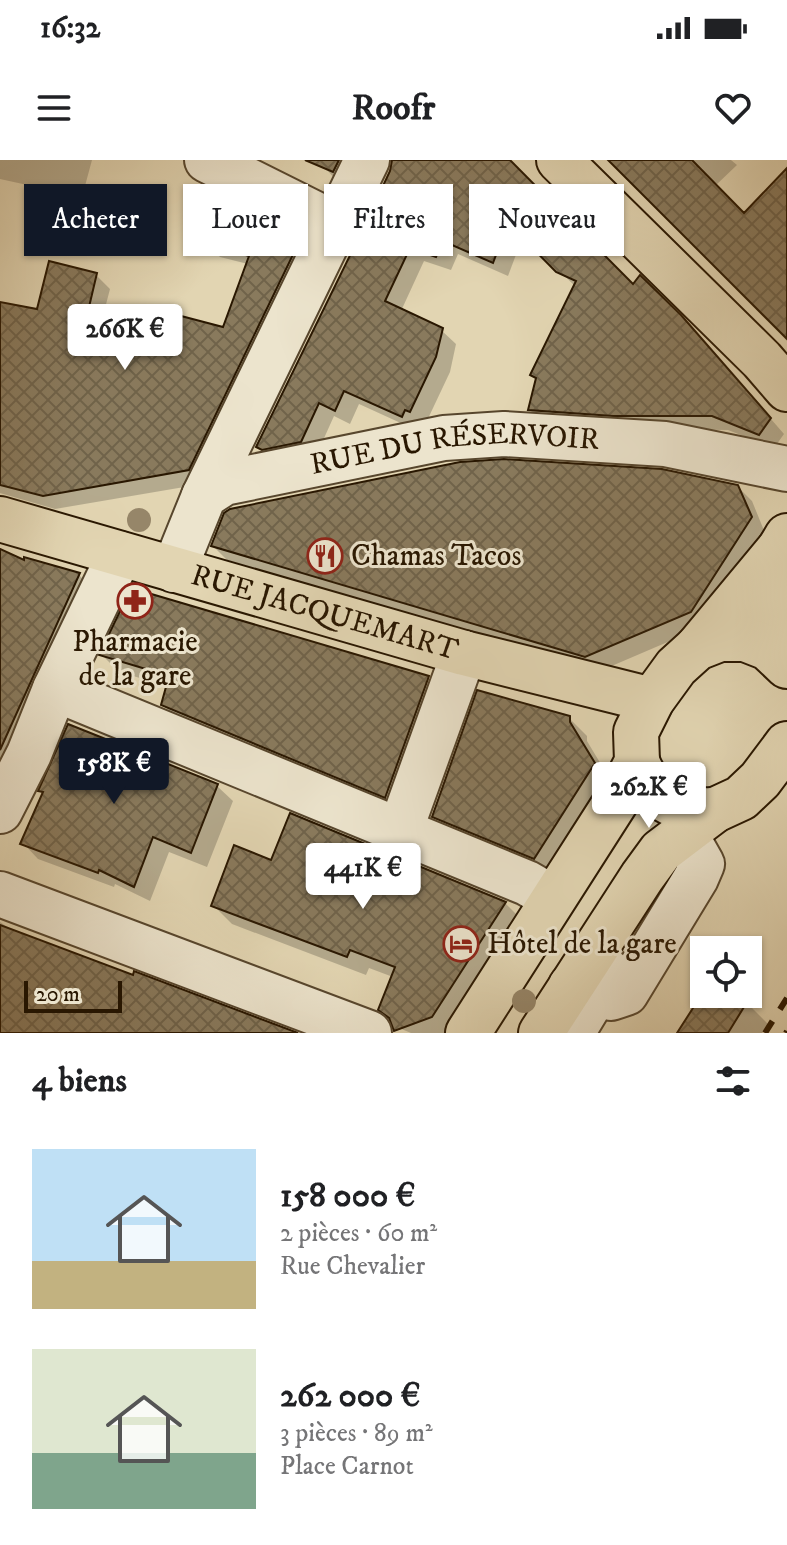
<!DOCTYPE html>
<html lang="fr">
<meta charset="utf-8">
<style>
body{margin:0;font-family:"IM FELL DW Pica",serif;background:#f2f2f2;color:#202124;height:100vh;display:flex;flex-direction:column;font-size:30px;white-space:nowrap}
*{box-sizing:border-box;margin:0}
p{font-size:26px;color:#757577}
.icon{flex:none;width:44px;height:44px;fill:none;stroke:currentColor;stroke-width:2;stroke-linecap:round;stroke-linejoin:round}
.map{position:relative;height:873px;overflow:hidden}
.details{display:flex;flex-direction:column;background:#fff;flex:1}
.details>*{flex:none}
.guide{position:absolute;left:24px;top:24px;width:740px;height:72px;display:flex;gap:16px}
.controls{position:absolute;left:690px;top:776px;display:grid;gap:16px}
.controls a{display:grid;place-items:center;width:72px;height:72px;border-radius:0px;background:#fff;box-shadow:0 2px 6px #0004;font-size:40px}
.scale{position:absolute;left:24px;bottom:20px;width:98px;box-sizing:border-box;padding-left:8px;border:4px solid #291701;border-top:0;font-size:22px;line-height:28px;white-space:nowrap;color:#291701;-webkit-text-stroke:6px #ece4cd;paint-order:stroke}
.price{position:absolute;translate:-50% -68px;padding:0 18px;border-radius:8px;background:#fff;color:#222;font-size:26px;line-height:52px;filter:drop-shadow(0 2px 4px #0008)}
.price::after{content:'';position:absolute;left:50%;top:48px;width:24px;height:18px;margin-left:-12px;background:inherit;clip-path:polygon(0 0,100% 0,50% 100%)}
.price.active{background:#111827;color:#fff}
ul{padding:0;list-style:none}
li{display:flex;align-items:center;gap:24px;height:200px;padding:0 32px}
li span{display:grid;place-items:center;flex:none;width:224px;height:160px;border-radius:0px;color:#555}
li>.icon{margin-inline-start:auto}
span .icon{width:96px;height:96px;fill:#fffc;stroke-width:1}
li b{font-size:34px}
h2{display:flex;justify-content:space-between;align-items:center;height:96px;padding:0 32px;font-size:34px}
.chip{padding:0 28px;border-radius:0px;background:#fff;box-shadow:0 2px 6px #0004;font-size:28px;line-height:72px}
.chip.active{background:#111827;color:#fff}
.status{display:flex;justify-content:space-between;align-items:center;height:56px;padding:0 40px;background:#fff;direction:ltr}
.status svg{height:22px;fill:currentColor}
header{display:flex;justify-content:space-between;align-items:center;height:104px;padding:0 32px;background:#fff;font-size:36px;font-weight:700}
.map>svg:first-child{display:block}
.shadow{fill:#0003}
.building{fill:url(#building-cross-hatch);stroke:#291701;stroke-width:2}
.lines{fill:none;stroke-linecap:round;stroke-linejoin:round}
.minor-casing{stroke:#57462d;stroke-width:48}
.major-casing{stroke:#291701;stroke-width:48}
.minor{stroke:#ece4cd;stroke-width:44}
.major{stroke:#e2d5b2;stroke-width:44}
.rail{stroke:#291701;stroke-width:6;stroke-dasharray:14 14;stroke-linecap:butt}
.tree{fill:#968669}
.labels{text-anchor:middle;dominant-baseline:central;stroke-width:6;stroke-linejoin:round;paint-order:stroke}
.street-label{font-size:30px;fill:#291701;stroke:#ece4cd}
.poi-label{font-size:30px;fill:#291701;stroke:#ece4cd;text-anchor:start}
</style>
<div class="status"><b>16:32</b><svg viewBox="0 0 49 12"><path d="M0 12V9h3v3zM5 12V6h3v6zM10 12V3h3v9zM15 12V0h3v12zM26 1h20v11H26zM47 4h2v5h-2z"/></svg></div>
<header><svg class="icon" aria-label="menu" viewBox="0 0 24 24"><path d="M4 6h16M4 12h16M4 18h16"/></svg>Roofr<svg class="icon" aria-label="heart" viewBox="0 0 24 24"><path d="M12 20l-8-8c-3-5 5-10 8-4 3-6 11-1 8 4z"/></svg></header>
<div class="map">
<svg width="787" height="873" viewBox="0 0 787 873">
<defs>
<pattern id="building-cross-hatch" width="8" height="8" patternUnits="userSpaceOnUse" patternTransform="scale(2)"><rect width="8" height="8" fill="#897a5d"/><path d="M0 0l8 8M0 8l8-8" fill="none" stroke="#70634a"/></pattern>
</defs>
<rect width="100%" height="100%" fill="#e2d5b2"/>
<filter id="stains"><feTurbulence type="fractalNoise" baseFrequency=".0025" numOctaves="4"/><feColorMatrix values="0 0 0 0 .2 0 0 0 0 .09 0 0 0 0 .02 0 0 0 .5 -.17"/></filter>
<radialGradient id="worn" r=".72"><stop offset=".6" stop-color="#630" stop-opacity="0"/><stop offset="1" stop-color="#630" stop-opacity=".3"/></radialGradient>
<path class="shadow" d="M0 0H92L82 37 0 19Z
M318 0H361L336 20Z
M394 0H507L633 127 695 172 784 274 774 288 728 270 629 269 544 264 530 250 538 220 532 215 576 127 523 76 508 116 458 94 451 110 424 101 401 151 441 170 456 184 450 212 425 265 416 270 359 244 350 264 334 256 316 296 273 301 258 286 391 12Z
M611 0H731L737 5 715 26 744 56 787 12V176Z
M301 77 315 91 202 324 55 349 0 333V144L38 151 96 115 110 129 103 156 114 166 112 174 154 186 225 170 248 104 220 97 206 83Z
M737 326 752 341 765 373 705 466 600 511 227 400 213 386Z
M0 392 25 403 79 415 94 431 0 639Z
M102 495 428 518 445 535 403 654 180 562 163 545 168 526 119 512Z
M569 558 587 576V581L611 621 551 715 451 674 434 656Z
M217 626 233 641 207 707 169 692 150 741 115 724 114 727 38 699 23 683 45 634 41 630Z
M291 656 505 743 524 762 452 873H411L399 868 380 849 393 817 369 808 366 815 232 764 213 745 272 703Z
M0 762 19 775 292 873H0Z
M704 834H733L746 842 768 864 762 873H680Z"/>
<path class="building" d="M305 0H339L333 12Z
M392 0H510L633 124 640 115 681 155 771 258 759 275 712 256H613L528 250 536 218 530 215 576 121 556 112 508 63 493 103 443 81 436 97 410 88 385 141 443 168 436 197 410 252 405 250 402 257 344 231 335 251 319 243 301 282 262 290 256 287 360 75 390 11Z
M608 0H692L744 53 787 8V179Z
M218 33 302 76 189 310 43 336 0 325V142L37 149 49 101 97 113 89 147 101 151 97 167 153 183 162 151 223 167 249 96 204 83Z
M504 299 662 309 738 325 752 357 691 452 585 497 211 386 224 353 230 349 460 302Z
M0 389 24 400V397L80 413 0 590Z
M131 428 429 516 385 638 161 545 169 516 99 495Z
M477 530 570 556V562L595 603 534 699 432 657Z
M68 564 218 624 191 693 153 677 134 727 99 710 98 713 20 684 43 632 38 631Z
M290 653 506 742 432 857 394 871 389 858 378 850 395 807 350 790 347 797 211 746 234 685 271 700Z
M0 765 133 815 134 811 298 873H0Z
M702 834H752L728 873H677Z"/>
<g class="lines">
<defs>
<g id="minor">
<path d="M207 0 337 65"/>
<path d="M204 336 367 0"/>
<path id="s1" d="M174 410 204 336 224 323 444 278 504 274 665 284 787 309"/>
<path d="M55 529 527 723 553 738"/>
<path d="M0 651 29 594 55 529 120 394"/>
<path d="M400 671 464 493"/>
<path d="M0 734 369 873"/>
<path d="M571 826 611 838 626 833 696 718 702 704 685 674"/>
<path d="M572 873 609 812"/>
</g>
<g id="major">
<path d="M559 0 762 200 787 229"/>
<path id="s2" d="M0 359 464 493 652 540"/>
<path d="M697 488 780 388 787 376"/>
<path d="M768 488 780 388"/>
<path d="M637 602C653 640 675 652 715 650"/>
<path d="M468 873 617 640 637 602 636 572 652 540 676 507 697 488 720 479H745L768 488 787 506"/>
<path d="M541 873 642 717 661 691 715 650 741 638 760 620 787 584"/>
</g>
</defs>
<use href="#minor" class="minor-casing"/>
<use href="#major" class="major-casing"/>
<use href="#minor" class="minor"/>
<use href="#major" class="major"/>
<path class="rail" d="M765 873 787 838
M786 873 787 871"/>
</g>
<g class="tree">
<circle cx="139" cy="360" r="12"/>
<circle cx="524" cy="841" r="12"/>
</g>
<defs>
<symbol id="restaurant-ring" viewBox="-11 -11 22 22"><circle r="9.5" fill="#ece4cd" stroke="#8f2418" stroke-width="1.5"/><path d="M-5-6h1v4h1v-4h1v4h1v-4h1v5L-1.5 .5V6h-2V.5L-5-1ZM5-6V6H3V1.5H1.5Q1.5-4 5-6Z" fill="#8f2418"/></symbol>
<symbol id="pharmacy-ring" viewBox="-11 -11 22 22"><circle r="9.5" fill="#ece4cd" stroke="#8f2418" stroke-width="1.5"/><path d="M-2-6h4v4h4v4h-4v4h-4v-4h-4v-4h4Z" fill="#8f2418"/></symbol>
<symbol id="hotel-ring" viewBox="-11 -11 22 22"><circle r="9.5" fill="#ece4cd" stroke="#8f2418" stroke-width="1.5"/><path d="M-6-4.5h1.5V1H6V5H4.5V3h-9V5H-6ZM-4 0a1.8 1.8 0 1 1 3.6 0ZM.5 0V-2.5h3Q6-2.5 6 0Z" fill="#8f2418"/></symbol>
</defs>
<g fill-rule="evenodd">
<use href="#restaurant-ring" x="305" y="376" width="40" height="40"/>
<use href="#pharmacy-ring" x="115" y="421" width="40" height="40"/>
<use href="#hotel-ring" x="441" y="764" width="40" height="40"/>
</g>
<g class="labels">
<g class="street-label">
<text stroke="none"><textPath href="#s1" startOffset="338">RUE DU RÉSERVOIR</textPath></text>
<text stroke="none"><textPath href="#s2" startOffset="338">RUE JACQUEMART</textPath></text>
</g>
<g class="poi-label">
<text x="351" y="396">Chamas Tacos</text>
<text x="135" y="482" text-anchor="middle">Pharmacie<tspan x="135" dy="34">de la gare</tspan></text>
<text x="487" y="784">Hôtel de la gare</text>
</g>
</g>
<rect width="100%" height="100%" filter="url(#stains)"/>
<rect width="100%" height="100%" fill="url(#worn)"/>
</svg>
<div class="controls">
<a><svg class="icon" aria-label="locate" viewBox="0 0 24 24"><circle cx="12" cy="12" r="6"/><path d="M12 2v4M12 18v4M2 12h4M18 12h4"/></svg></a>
</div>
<div class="scale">20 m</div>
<b class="price" style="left:125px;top:212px">266K €</b>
<b class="price active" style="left:114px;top:646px">158K €</b>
<b class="price" style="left:649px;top:670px">262K €</b>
<b class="price" style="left:363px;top:751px">441K €</b>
<div class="guide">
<a class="chip active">Acheter</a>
<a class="chip">Louer</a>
<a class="chip">Filtres</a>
<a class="chip">Nouveau</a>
</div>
</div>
<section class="details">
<h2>4 biens<svg class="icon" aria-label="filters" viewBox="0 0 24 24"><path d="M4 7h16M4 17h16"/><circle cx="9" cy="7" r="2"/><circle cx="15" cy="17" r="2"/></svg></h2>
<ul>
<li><span style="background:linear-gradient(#bfe0f5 70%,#c2b280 0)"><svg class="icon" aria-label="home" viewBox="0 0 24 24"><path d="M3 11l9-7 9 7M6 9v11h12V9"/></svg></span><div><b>158 000 €</b><p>2 pièces · 60 m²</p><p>Rue Chevalier</p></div></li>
<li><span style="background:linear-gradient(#dfe7d0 65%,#7fa58c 0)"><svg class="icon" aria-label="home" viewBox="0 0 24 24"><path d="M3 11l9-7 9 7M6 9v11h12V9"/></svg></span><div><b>262 000 €</b><p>3 pièces · 89 m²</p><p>Place Carnot</p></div></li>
</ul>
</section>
